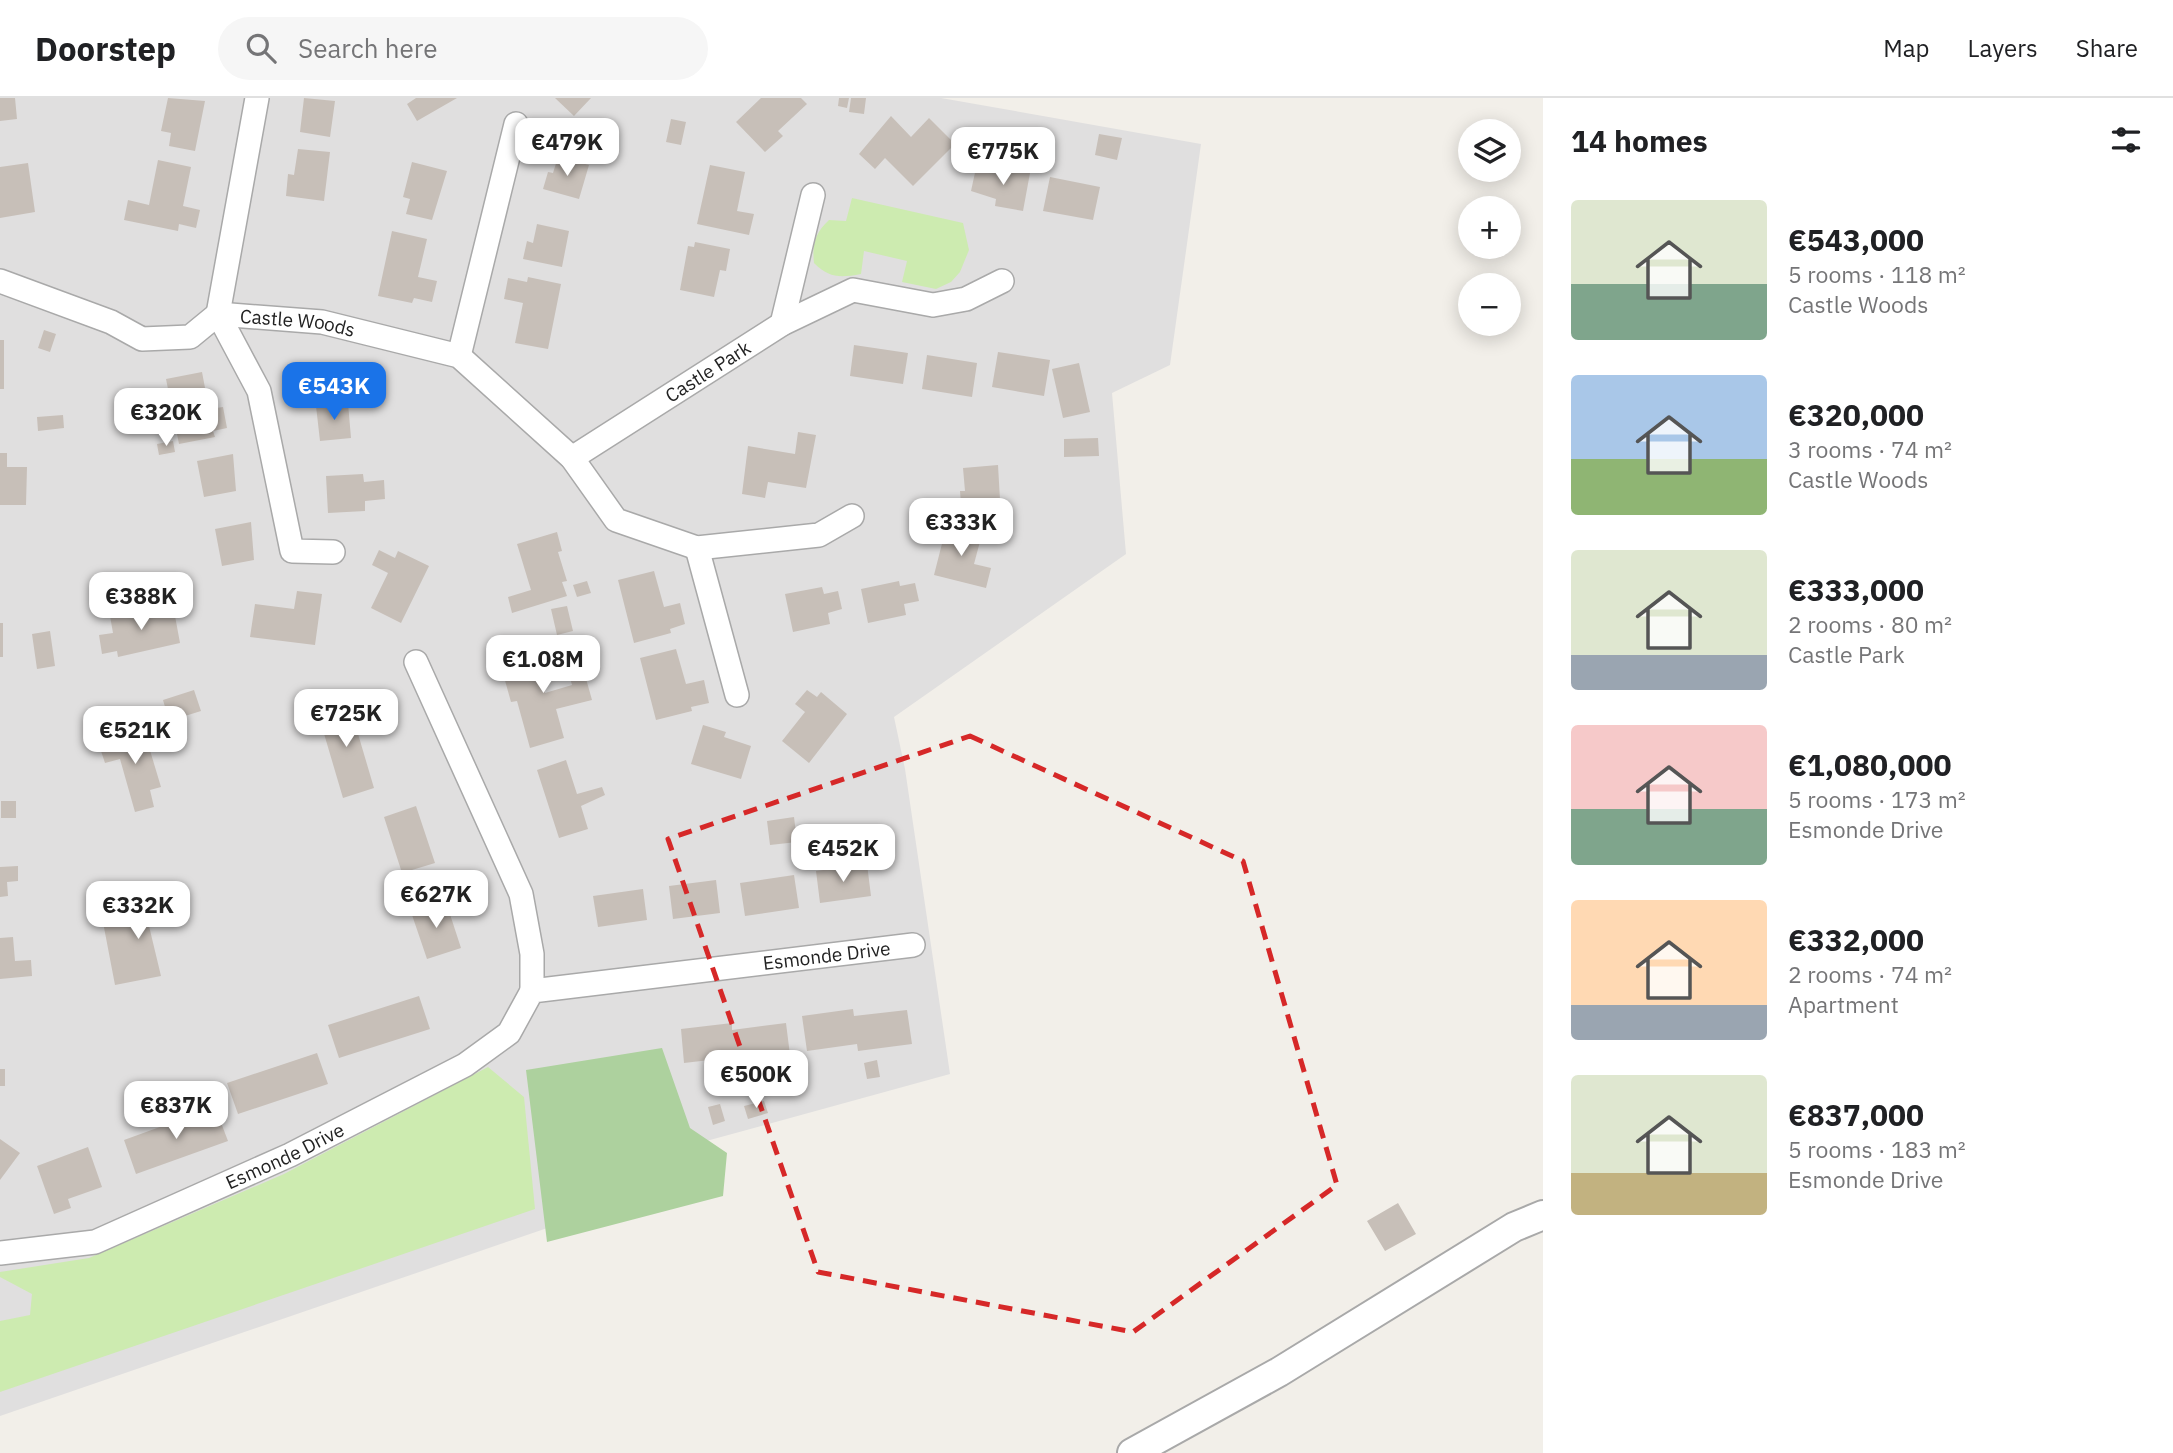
<!DOCTYPE html>
<meta charset="utf-8">
<style>
body{margin:0;font-family:"IBM Plex Sans",sans-serif;background:#f6f6f6;color:#202124;height:100vh;display:flex;flex-direction:column;font-size:26px;white-space:nowrap}
*{box-sizing:border-box;margin:0}
p{font-size:23px;color:#757577}
.icon{flex:none;width:38px;height:38px;fill:none;stroke:currentColor;stroke-width:2;stroke-linecap:round;stroke-linejoin:round}
.map{position:relative;flex:1;overflow:hidden}
.panel{display:flex;flex-direction:column;background:#fff;width:630px}
.panel>*{flex:none}
.fabs{position:absolute;left:1458px;top:21px;display:grid;gap:14px}
.fabs a{display:grid;place-items:center;width:63px;height:63px;border-radius:50%;background:#fff;box-shadow:0 4px 18px #0003;font-size:35px}
.price{position:absolute;translate:-50% -60px;padding:0 16px;border-radius:14px;background:#fff;color:#222;font-size:23px;line-height:46px;filter:drop-shadow(0 2px 4px #0008)}
.price::after{content:'';position:absolute;left:50%;top:42px;width:21px;height:16px;margin-left:-10px;background:inherit;clip-path:polygon(0 0,100% 0,50% 100%)}
.price.active{background:#1a73e8;color:#fff}
ul{padding:0;list-style:none}
li{display:flex;align-items:center;gap:21px;height:175px;padding:0 28px}
li span{display:grid;place-items:center;flex:none;width:196px;height:140px;border-radius:7px;color:#555}
li>.icon{margin-inline-start:auto}
span .icon{width:84px;height:84px;fill:#fffc;stroke-width:1}
li b{font-size:30px}
h2{display:flex;justify-content:space-between;align-items:center;height:84px;padding:0 28px;font-size:30px}
header{display:flex;align-items:center;gap:42px;box-sizing:border-box;height:98px;padding:0 35px;background:#fff;border-bottom:2px solid #e0e0e0}
header strong{font-size:33px}
nav{display:flex;gap:38px;margin-inline-start:auto;font-size:24px}
.search{width:490px;height:63px;background:#f6f6f6;display:flex;align-items:center;gap:18px;box-sizing:border-box;padding:0 24px;border-radius:38px;color:#757577;font-size:26px}
main{display:flex;flex:1;min-height:0}
.map>svg:first-child{display:block}
.residential{fill:#e0dfdf}
.grass{fill:#cdebb0}
.forest{fill:#add19e}
.building{fill:#c7bfb8}
.lines{fill:none;stroke-linecap:round;stroke-linejoin:round}
.minor-casing{stroke:#a9a9a9;stroke-width:26}
.tertiary-casing{stroke:#a9a9a9;stroke-width:32}
.minor{stroke:#fff;stroke-width:23}
.tertiary{stroke:#fff;stroke-width:28}
.marked{fill:none;stroke:#d62828;stroke-width:5;stroke-dasharray:14 9;stroke-linejoin:round}
.labels{text-anchor:middle;dominant-baseline:central;stroke-width:5;stroke-linejoin:round;paint-order:stroke}
.street-label{font-size:19px;fill:#222;stroke:#fff}
</style>
<header>
<strong>Doorstep</strong>
<div class="search"><svg class="icon" aria-label="search" viewBox="0 0 24 24"><circle cx="10" cy="10" r="6"/><path d="M15 15l6 6"/></svg>Search here</div>
<nav><a>Map</a><a>Layers</a><a>Share</a></nav>
</header>
<main>
<div class="map">
<svg width="1543" height="1355" viewBox="0 0 1543 1355">
<rect width="100%" height="100%" fill="#f2efe9"/>
<path class="residential" d="M0 0H941L1201 46 1170 267 1112 295 1126 456 894 619 905 671 950 976 699 1045 559 1126 0 1318Z"/>
<path class="grass" d="M852 100 963 125 969 152 960 174 951 184 936 191 902 184 907 163 864 153 861 176C840 180 829 180 814 165 812 146 815 135 829 122L846 123Z
M488 969 524 999 535 1111 0 1294V1223L30 1217 32 1196 0 1179V1174L89 1160 284 1076Z"/>
<path class="forest" d="M662 950 690 1030 727 1055 723 1098 547 1144 526 972Z"/>
<path class="building" d="M0 0H15L17 21 0 23Z
M168 0 205 3 195 53 169 48 171 35 161 33Z
M304 0 335 3 330 39 300 34Z
M416 0H457L417 23 407 6Z
M555 0H591L574 18Z
M761 0H801L807 6 778 33 783 38 765 54 736 24Z
M839 0H849L847 10 838 8Z
M851 0H866L864 16 849 14Z
M891 18 911 39 929 20 955 46 913 88 885 60 875 71 859 56Z
M671 21 686 24 681 47 666 44Z
M1099 36 1122 40 1117 62 1095 57Z
M298 51 330 54 324 103 286 98 288 76 294 77Z
M558 59 589 67 579 101 543 91 548 74 553 75Z
M158 62 191 69 183 108 200 112 196 130 179 126 178 133 124 122 128 102 149 107Z
M412 64 447 73 432 122 406 116 410 101 403 99Z
M28 65 35 114 0 120V69Z
M710 67 745 74 737 113 754 116 749 137 697 126Z
M1003 69 1030 75 1023 113 995 108 996 101 971 93 976 70 1002 75Z
M1050 79 1100 89 1093 122 1043 113Z
M537 126 569 133 562 169 523 161 527 143 533 145Z
M392 133 427 141 418 179 437 183 432 204 414 200 412 205 378 198Z
M695 144 730 151 726 173 720 172 714 199 680 192 688 148 694 149Z
M528 179 561 186 548 251 515 245 523 205 504 201 508 180 527 184Z
M44 232 56 236 50 254 38 250Z
M0 242H4V291H0Z
M854 247 908 255 903 286 850 278Z
M998 254 1050 262 1044 298 992 289Z
M927 257 977 265 972 299 922 291Z
M1079 265 1090 314 1063 320 1052 271Z
M202 274 209 311 223 309 227 330 213 333 215 339 179 346 166 281Z
M348 305 351 340 320 343 316 308Z
M63 317 64 330 38 333 37 319Z
M798 334 816 337 806 390 768 384 765 400 742 396 748 348 795 356Z
M1098 340 1099 358 1064 359V341Z
M173 343 175 354 159 357 157 346Z
M0 355H7V369H27L26 407H0Z
M233 356 236 393 204 399 197 363Z
M998 367 1000 402 961 406 960 393H965L963 370Z
M363 376 364 384 384 382 385 401 365 403V413L328 415 326 378Z
M251 424 254 462 222 468 215 431Z
M947 426 982 436 974 466 991 470 986 490 934 477Z
M557 434 562 453 558 454 567 483 562 484 567 498 512 515 508 499 531 492 517 446Z
M379 452 395 460 398 453 429 468 401 525 371 510 388 475 372 467Z
M654 473 664 509 680 505 685 526 670 531 671 535 634 545 618 482Z
M587 483 591 495 577 499 573 487Z
M899 483 900 488 915 485 919 503 904 506 906 517 868 525 861 491Z
M822 489 824 496 838 493 842 511 828 515 830 526 793 534 785 496Z
M297 493 322 496 315 547 250 539 255 506 294 511Z
M173 507 180 545 118 559 117 553 102 556 99 537 113 535 110 518Z
M567 508 573 533 557 537 551 511Z
M0 525H3V559H0Z
M50 533 55 568 37 571 32 536Z
M533 551 545 595 572 587 564 557 578 552 592 602 556 611 564 640 530 650 517 603 511 604 499 561Z
M676 551 686 586 704 582 709 605 691 609 692 613 656 622 640 560Z
M194 592 201 613 169 623 163 602Z
M807 592 817 599 821 594 847 616 809 665 782 643 805 614 795 606Z
M348 602 374 690 343 700 317 612Z
M703 627 726 634 724 639 751 648 741 681 691 666Z
M143 629 161 689 150 692 154 709 135 714 120 661 105 665 99 647 115 643 113 638Z
M566 662 577 696 602 689 605 697 581 708 588 731 559 740 537 672Z
M1 703H16V720H1Z
M416 708 435 765 402 775 384 719Z
M794 719 797 744 770 747 767 723Z
M867 766 871 798 820 805 816 773Z
M18 768V783L7 784 8 798 0 799V769Z
M794 777 799 810 745 818 740 785Z
M716 782 720 815 673 821 669 788Z
M643 791 647 822 598 829 593 798Z
M185 803 189 821 149 828 161 878 115 887 102 819Z
M446 804 461 850 427 861 411 814Z
M13 839 15 863 31 862 32 878 0 881V840Z
M419 898 430 931 339 960 328 927Z
M853 911 854 918 907 912 912 946 858 953 857 946 807 953 802 918Z
M732 925V932L786 925 790 957 736 964 735 959 684 965 681 931Z
M317 955 328 986 238 1016 227 985Z
M877 962 880 979 867 981 864 965Z
M0 971H5V988H0Z
M764 1003 768 1015 748 1021 744 1008Z
M720 1006 725 1023 713 1027 708 1009Z
M215 1009 228 1043 136 1076 124 1042Z
M0 1041 20 1055 0 1082Z
M88 1049 102 1089 68 1101 71 1110 54 1116 37 1068Z
M1398 1105 1416 1136 1385 1153 1367 1123Z"/>
<g class="lines">
<defs>
<g id="minor">
<path d="M257 0 218 216 259 293 292 453 333 454"/>
<path id="s1" d="M0 183 111 224 142 241 190 239 218 216 322 224 459 258 572 360 616 422 697 450 819 437 852 418"/>
<path d="M782 226 813 97"/>
<path d="M459 258 516 26"/>
<path id="s2" d="M572 360 782 226 853 192 933 207 966 201 1002 183"/>
<path d="M697 450 737 597"/>
<path d="M416 564 521 796 532 856V893"/>
<path id="s3" d="M0 1155 95 1144 290 1057 465 967 509 935 532 893 913 847"/>
</g>
<path id="tertiary" d="M1132 1355 1279 1274 1514 1129 1543 1117"/>
</defs>
<use href="#minor" class="minor-casing"/>
<use href="#tertiary" class="tertiary-casing"/>
<use href="#minor" class="minor"/>
<use href="#tertiary" class="tertiary"/>
</g>
<path class="marked" d="M970 638 1243 763 1337 1087 1133 1234 818 1174 668 741Z"/>
<g class="labels">
<g class="street-label">
<text stroke="none"><textPath href="#s1" startOffset="318">Castle Woods</textPath></text>
<text stroke="none"><textPath href="#s2" startOffset="161">Castle Park</textPath></text>
<text stroke="none"><textPath href="#s3" startOffset="905">Esmonde Drive</textPath></text>
<text stroke="none"><textPath href="#s3" startOffset="304">Esmonde Drive</textPath></text>
</g>
</g>
</svg>
<div class="fabs">
<a><svg class="icon" aria-label="layers" viewBox="0 0 24 24"><path d="M12 4l9 5-9 5-9-5zM3 14l9 5 9-5"/></svg></a>
<a>+</a>
<a>−</a>
</div>
<b class="price" style="left:567px;top:80px">€479K</b>
<b class="price" style="left:1003px;top:89px">€775K</b>
<b class="price active" style="left:334px;top:324px">€543K</b>
<b class="price" style="left:166px;top:350px">€320K</b>
<b class="price" style="left:961px;top:460px">€333K</b>
<b class="price" style="left:141px;top:534px">€388K</b>
<b class="price" style="left:543px;top:597px">€1.08M</b>
<b class="price" style="left:346px;top:651px">€725K</b>
<b class="price" style="left:135px;top:668px">€521K</b>
<b class="price" style="left:843px;top:786px">€452K</b>
<b class="price" style="left:436px;top:832px">€627K</b>
<b class="price" style="left:138px;top:843px">€332K</b>
<b class="price" style="left:756px;top:1012px">€500K</b>
<b class="price" style="left:176px;top:1043px">€837K</b>
</div>
<section class="panel">
<h2>14 homes<svg class="icon" aria-label="filters" viewBox="0 0 24 24"><path d="M4 7h16M4 17h16"/><circle cx="9" cy="7" r="2"/><circle cx="15" cy="17" r="2"/></svg></h2>
<ul>
<li><span style="background:linear-gradient(#dfe7d0 60%,#7fa58c 0)"><svg class="icon" aria-label="home" viewBox="0 0 24 24"><path d="M3 11l9-7 9 7M6 9v11h12V9"/></svg></span><div><b>€543,000</b><p>5 rooms · 118 m²</p><p>Castle Woods</p></div></li>
<li><span style="background:linear-gradient(#a9c7e8 60%,#8fb573 0)"><svg class="icon" aria-label="home" viewBox="0 0 24 24"><path d="M3 11l9-7 9 7M6 9v11h12V9"/></svg></span><div><b>€320,000</b><p>3 rooms · 74 m²</p><p>Castle Woods</p></div></li>
<li><span style="background:linear-gradient(#dfe7d0 75%,#9aa5b1 0)"><svg class="icon" aria-label="home" viewBox="0 0 24 24"><path d="M3 11l9-7 9 7M6 9v11h12V9"/></svg></span><div><b>€333,000</b><p>2 rooms · 80 m²</p><p>Castle Park</p></div></li>
<li><span style="background:linear-gradient(#f6c9c9 60%,#7fa58c 0)"><svg class="icon" aria-label="home" viewBox="0 0 24 24"><path d="M3 11l9-7 9 7M6 9v11h12V9"/></svg></span><div><b>€1,080,000</b><p>5 rooms · 173 m²</p><p>Esmonde Drive</p></div></li>
<li><span style="background:linear-gradient(#ffd9b3 75%,#9aa5b1 0)"><svg class="icon" aria-label="home" viewBox="0 0 24 24"><path d="M3 11l9-7 9 7M6 9v11h12V9"/></svg></span><div><b>€332,000</b><p>2 rooms · 74 m²</p><p>Apartment</p></div></li>
<li><span style="background:linear-gradient(#dfe7d0 70%,#c2b280 0)"><svg class="icon" aria-label="home" viewBox="0 0 24 24"><path d="M3 11l9-7 9 7M6 9v11h12V9"/></svg></span><div><b>€837,000</b><p>5 rooms · 183 m²</p><p>Esmonde Drive</p></div></li>
</ul>
</section>
</main>
